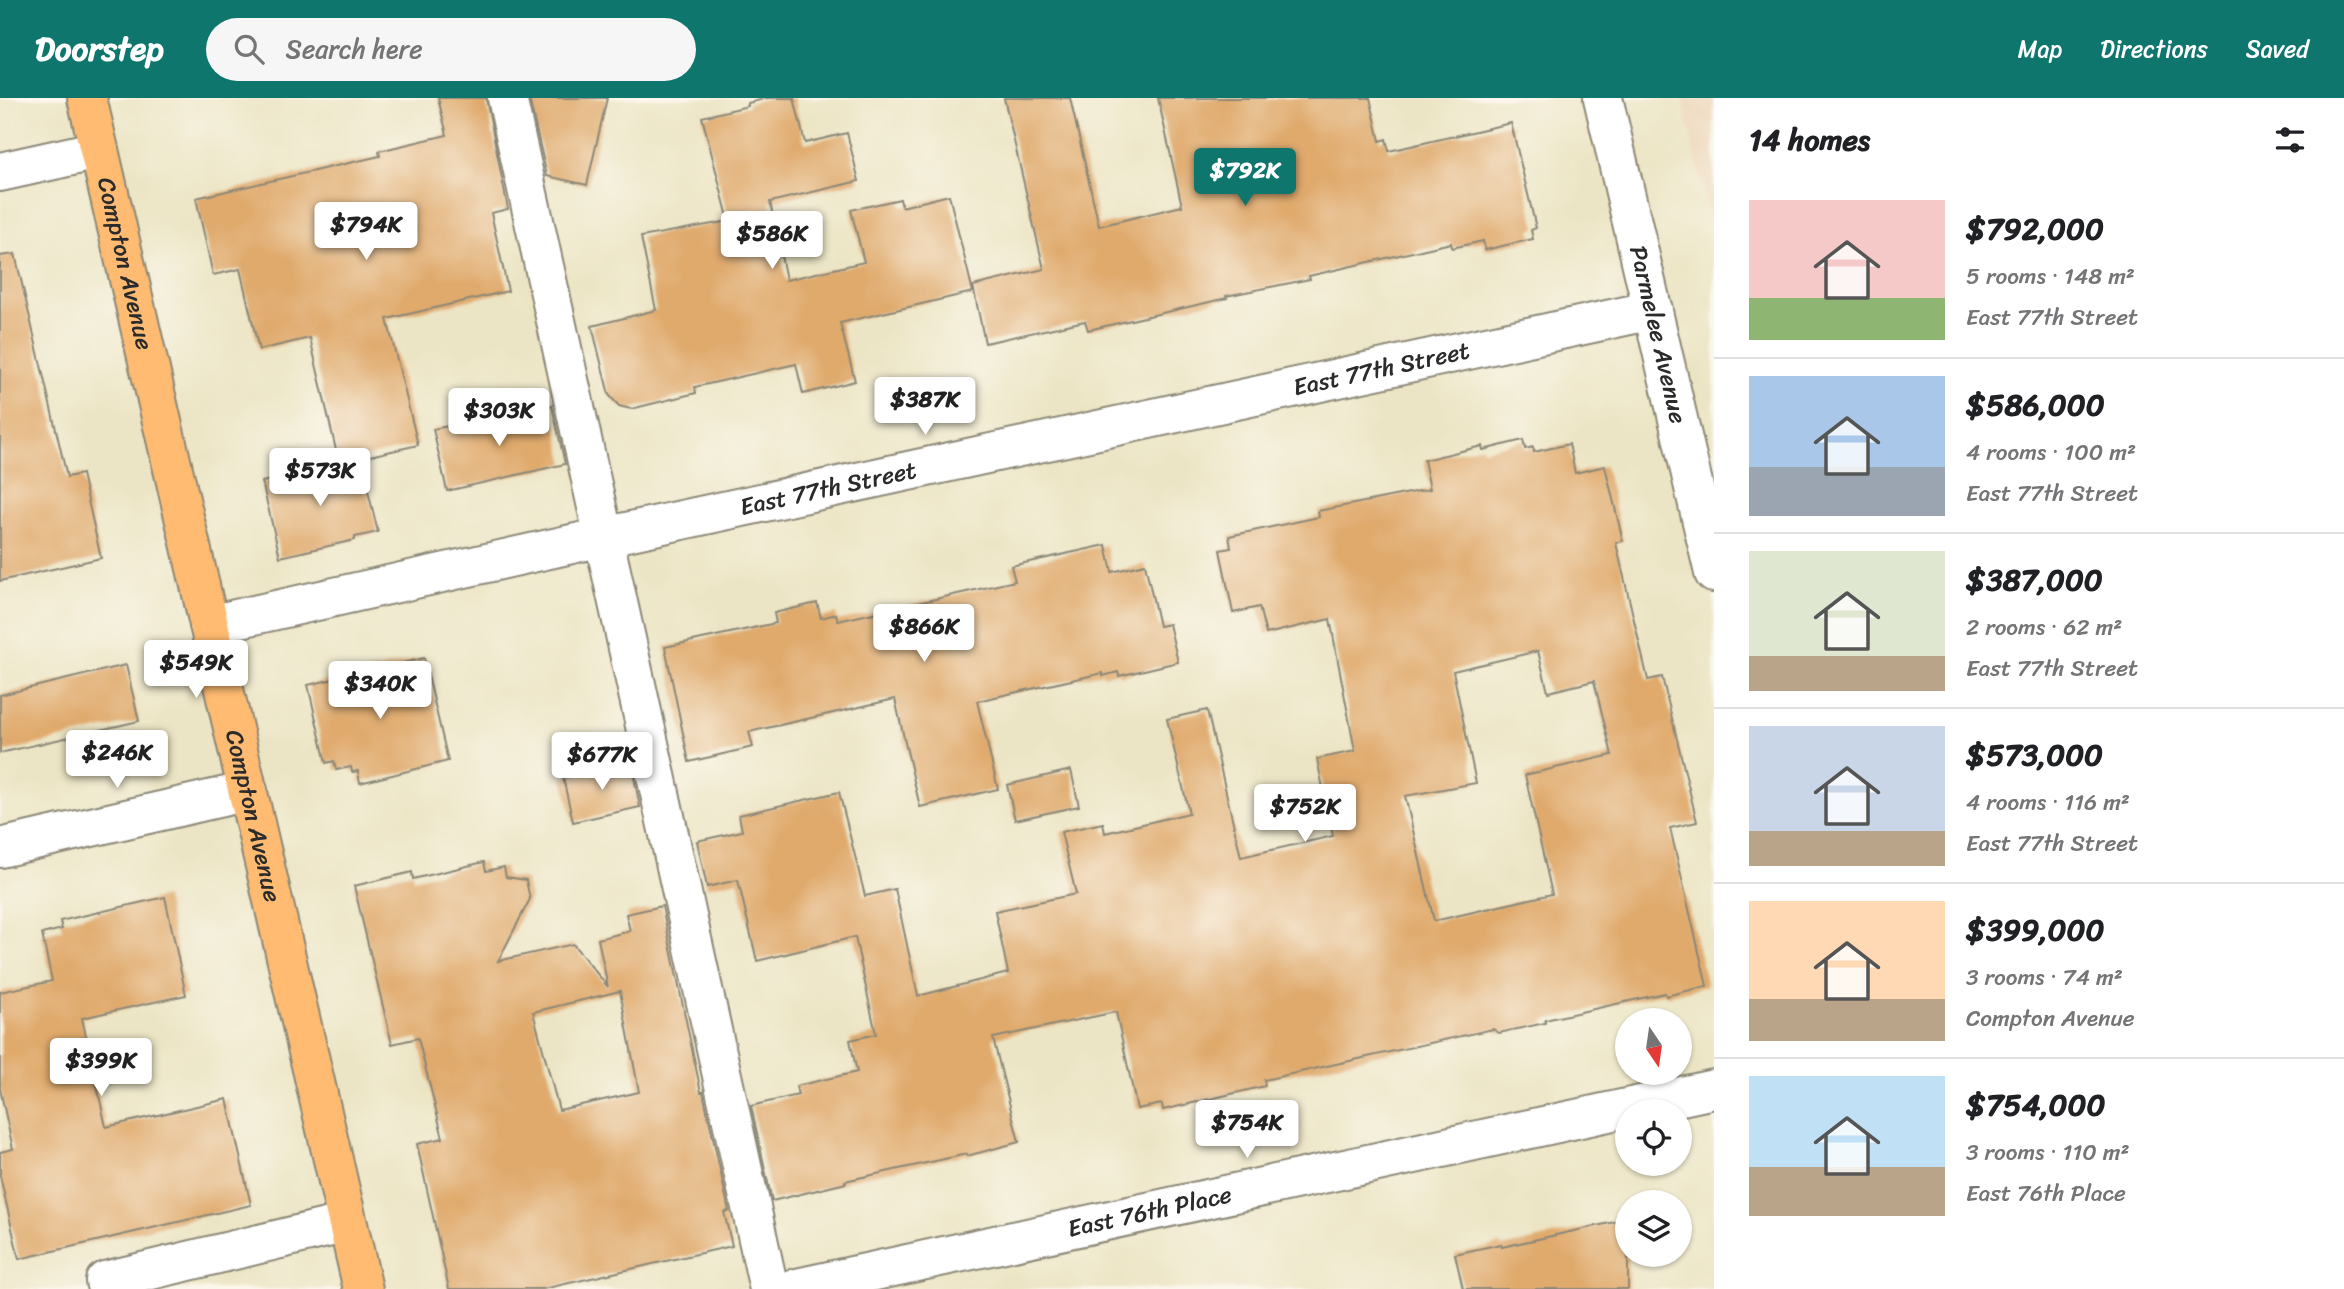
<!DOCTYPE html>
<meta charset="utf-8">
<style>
body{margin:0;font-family:Sriracha,sans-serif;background:#f6f6f6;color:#202124;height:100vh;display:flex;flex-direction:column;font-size:26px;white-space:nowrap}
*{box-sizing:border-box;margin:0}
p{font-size:23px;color:#757577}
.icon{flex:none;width:38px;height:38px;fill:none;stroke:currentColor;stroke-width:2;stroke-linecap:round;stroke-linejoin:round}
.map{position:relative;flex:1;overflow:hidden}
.drawer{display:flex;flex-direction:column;background:#fff;width:630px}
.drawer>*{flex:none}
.needle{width:46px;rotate:167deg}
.controls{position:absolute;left:1615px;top:910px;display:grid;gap:14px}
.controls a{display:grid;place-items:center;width:77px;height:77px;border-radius:50%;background:#fff;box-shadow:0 2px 5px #0004;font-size:35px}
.price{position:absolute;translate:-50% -60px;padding:0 16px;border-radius:7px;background:#fff;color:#222;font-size:23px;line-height:46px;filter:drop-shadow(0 2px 4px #0008)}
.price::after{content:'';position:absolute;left:50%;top:42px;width:21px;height:16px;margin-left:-10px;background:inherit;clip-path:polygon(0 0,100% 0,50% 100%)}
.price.current{background:#0f766e;color:#fff}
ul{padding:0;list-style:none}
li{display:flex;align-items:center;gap:21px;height:175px;padding:0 35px}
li+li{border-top:2px solid #e0e0e0}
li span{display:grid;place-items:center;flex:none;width:196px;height:140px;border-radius:0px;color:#555}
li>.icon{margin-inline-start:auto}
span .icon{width:84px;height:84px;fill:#fffc;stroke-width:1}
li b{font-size:30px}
h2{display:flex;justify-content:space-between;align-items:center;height:84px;padding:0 35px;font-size:30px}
header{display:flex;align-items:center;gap:42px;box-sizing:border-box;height:98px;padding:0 35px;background:#0f766e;color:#fff}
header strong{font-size:33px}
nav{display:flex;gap:38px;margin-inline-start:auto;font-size:24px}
.search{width:490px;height:63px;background:#f6f6f6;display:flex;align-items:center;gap:18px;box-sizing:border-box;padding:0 24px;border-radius:38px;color:#757577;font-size:26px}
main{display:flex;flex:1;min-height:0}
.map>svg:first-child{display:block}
.built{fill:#eed7bb}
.building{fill:#e0aa6d;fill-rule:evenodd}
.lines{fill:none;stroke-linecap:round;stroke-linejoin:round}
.minor-casing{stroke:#8c8878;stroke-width:42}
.major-casing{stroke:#8c8878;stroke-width:42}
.minor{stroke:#fff;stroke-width:38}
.major{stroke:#febb71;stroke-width:38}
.labels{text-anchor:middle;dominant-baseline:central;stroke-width:5;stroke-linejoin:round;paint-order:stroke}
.street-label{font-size:24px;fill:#2b2b2b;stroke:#fbf7ec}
</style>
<header>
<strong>Doorstep</strong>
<div class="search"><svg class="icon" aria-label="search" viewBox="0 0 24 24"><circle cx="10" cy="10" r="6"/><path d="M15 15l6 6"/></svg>Search here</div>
<nav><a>Map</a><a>Directions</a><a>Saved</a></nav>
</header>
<main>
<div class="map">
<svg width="1714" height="1191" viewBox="0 0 1714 1191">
<rect width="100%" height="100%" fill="#fbf7ec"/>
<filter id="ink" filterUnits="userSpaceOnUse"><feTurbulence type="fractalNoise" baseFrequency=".0143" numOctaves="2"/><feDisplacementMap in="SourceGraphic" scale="14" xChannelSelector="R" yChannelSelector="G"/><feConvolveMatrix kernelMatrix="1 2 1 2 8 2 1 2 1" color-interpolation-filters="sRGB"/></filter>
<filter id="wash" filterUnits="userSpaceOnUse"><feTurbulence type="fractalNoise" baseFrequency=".00686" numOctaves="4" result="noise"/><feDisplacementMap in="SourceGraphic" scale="28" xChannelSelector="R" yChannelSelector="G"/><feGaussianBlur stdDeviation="1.57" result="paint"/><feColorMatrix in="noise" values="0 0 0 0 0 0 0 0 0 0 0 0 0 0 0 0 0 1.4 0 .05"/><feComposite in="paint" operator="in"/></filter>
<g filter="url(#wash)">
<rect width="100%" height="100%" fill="#ece5c5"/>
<path class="built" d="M1682 0H1714V139Z"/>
<g id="blocks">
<path class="building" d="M438 0H486L508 111 491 115 508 193 387 221 418 347 339 365 310 240 259 252 240 171 213 177 196 100 380 58 379 53 447 37Z
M529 0H607L587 87 547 78Z
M768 0H794L805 45 847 35 859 83 770 104 786 182 864 164 851 112 900 101 902 109 949 97 973 194 840 225 855 283 803 296 796 266 695 289 696 295 631 311 619 308 609 297 592 228 656 212 641 139 729 123 702 19 748 8V5Z
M1004 0H1070L1099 128 1182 108 1158 0H1370L1380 43 1386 41 1389 53 1511 25 1536 130 1531 132 1533 141 1485 152 1483 143 1452 150 1451 145 1309 178 1310 181 1226 198 1227 200 1088 232 1085 223 985 245 973 188 1044 171Z
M15 156 67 379 82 376 101 460 0 483V158Z
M552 308 565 366 447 393 433 331Z
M1523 342 1525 351 1533 349 1534 354 1569 346 1575 375 1605 368 1623 443 1616 445 1648 582 1662 579 1697 724 1670 730 1707 888 1666 898 1665 895 1545 922V925L1499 935 1493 931 1264 982 1265 988 1163 1012 1162 1006 1137 1011 1116 914 993 940 1019 1044 967 1058V1056L845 1083 846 1085 772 1103 751 1008 798 997 796 988 857 974 850 942 876 936 855 839 757 863 738 782 707 789 697 743 742 733 739 717 839 694 865 798 895 791 918 898 1008 875 995 813 1076 796 1061 734 1103 725 1105 735 1189 715 1167 621 1207 612 1241 759 1333 738 1317 661 1355 653 1330 521 1266 536 1259 509 1233 515 1220 452 1231 450 1229 438 1319 419 1318 413 1430 391 1424 362 1482 348 1483 352ZM1538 553 1548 594 1594 583 1612 657 1525 677 1552 796 1434 823 1405 698 1476 685 1453 573Z
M360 360 378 434 355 439V442L280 459 262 384Z
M1106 447 1112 474 1145 466 1159 528 1169 526 1178 564 1119 578 1118 574 1103 578V575L977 603 998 691 920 709 895 601 749 634 753 649 689 664 665 549 776 525 774 515 817 505 821 520 836 516 838 523 1015 483 1011 468Z
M424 560 448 663 360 685 358 673 352 674 351 669 336 672 334 663 326 665 308 587Z
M126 567 139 623 0 655V597Z
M631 665 640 709 573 724 563 680Z
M1071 672 1079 708 1015 722 1007 687Z
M484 764 486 773 504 769 506 779 526 782 530 801 498 863 573 846 608 889 598 841 630 833 626 816 662 808 701 994H703L729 1113 724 1114 732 1148 543 1191H449L417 1046 443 1040 418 940 392 946 354 788 412 774 413 781ZM620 893 639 994 559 1012 533 914Z
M165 799 186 897 82 920 106 1029 227 1001 251 1107 19 1161 0 1078V1054L13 1051 0 991V894L52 883 42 836 62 831 60 823Z
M1628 1121V1191H1463L1455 1156 1501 1146 1502 1149Z"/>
</g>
</g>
<g filter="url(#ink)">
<use href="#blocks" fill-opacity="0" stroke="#8c8878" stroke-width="2"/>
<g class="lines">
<defs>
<g id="minor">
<path d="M507 0 769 1191"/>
<path id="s1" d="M1603 0 1714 475"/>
<path d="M0 74 99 52"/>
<path id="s2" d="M209 527 603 439 1653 212"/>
<path d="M0 750 248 693"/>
<path d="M107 1191 105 1183 347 1125"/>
<path id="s3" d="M792 1191 1714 991"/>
</g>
<g id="major">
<path id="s4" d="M87 0 363 1191"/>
</g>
</defs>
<use href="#minor" class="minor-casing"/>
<use href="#major" class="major-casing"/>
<use href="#minor" class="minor"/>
<use href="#major" class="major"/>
</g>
</g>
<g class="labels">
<g class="street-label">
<text stroke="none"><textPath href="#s4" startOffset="170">Compton Avenue</textPath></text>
<text stroke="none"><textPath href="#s1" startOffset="243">Parmelee Avenue</textPath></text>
<text stroke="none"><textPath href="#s2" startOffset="1200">East 77th Street</textPath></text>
<text stroke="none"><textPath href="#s2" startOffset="634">East 77th Street</textPath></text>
<text stroke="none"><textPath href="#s4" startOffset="737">Compton Avenue</textPath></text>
<text stroke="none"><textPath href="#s3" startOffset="366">East 76th Place</textPath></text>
</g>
</g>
</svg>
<div class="controls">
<a><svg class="needle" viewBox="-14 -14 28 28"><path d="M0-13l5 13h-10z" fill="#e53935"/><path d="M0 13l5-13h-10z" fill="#757577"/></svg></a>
<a><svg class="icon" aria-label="locate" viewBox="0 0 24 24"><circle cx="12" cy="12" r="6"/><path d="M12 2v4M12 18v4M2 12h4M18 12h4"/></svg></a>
<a><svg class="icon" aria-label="layers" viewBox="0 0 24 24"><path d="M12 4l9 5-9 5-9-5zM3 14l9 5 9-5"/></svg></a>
</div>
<b class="price current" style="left:1245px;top:110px">$792K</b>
<b class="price" style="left:366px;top:164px">$794K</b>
<b class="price" style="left:772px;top:173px">$586K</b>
<b class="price" style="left:925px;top:339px">$387K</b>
<b class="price" style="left:499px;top:350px">$303K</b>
<b class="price" style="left:320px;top:410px">$573K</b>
<b class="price" style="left:924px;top:566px">$866K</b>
<b class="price" style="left:196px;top:602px">$549K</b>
<b class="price" style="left:380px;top:623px">$340K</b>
<b class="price" style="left:117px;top:692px">$246K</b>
<b class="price" style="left:602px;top:694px">$677K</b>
<b class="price" style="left:1305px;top:746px">$752K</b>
<b class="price" style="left:101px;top:1000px">$399K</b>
<b class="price" style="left:1247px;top:1062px">$754K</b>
</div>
<section class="drawer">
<h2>14 homes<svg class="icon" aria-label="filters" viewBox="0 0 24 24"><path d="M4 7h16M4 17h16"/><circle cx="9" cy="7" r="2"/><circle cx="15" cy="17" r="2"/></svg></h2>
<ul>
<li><span style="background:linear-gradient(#f6c9c9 70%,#8fb573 0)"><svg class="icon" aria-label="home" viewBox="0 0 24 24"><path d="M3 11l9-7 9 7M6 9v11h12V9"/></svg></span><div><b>$792,000</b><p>5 rooms · 148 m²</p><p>East 77th Street</p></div></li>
<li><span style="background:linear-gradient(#a9c7e8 65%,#9aa5b1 0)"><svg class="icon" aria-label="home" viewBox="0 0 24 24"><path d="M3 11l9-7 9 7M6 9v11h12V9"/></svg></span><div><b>$586,000</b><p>4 rooms · 100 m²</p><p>East 77th Street</p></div></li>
<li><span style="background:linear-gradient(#dfe7d0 75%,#b9a48a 0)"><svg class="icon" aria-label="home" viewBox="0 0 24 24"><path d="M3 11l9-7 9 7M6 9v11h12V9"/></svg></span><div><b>$387,000</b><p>2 rooms · 62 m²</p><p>East 77th Street</p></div></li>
<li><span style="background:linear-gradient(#c9d6e8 75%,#b9a48a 0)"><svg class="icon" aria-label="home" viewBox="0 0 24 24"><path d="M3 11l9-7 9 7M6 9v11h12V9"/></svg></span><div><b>$573,000</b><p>4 rooms · 116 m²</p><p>East 77th Street</p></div></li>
<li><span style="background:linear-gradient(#ffd9b3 70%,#b9a48a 0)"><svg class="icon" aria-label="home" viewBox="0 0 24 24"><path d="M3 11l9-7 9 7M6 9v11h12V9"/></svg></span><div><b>$399,000</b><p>3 rooms · 74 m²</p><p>Compton Avenue</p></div></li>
<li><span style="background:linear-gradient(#bfe0f5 65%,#b9a48a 0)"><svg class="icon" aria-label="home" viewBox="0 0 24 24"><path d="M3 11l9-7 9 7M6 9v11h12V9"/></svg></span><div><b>$754,000</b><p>3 rooms · 110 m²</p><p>East 76th Place</p></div></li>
</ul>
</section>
</main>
